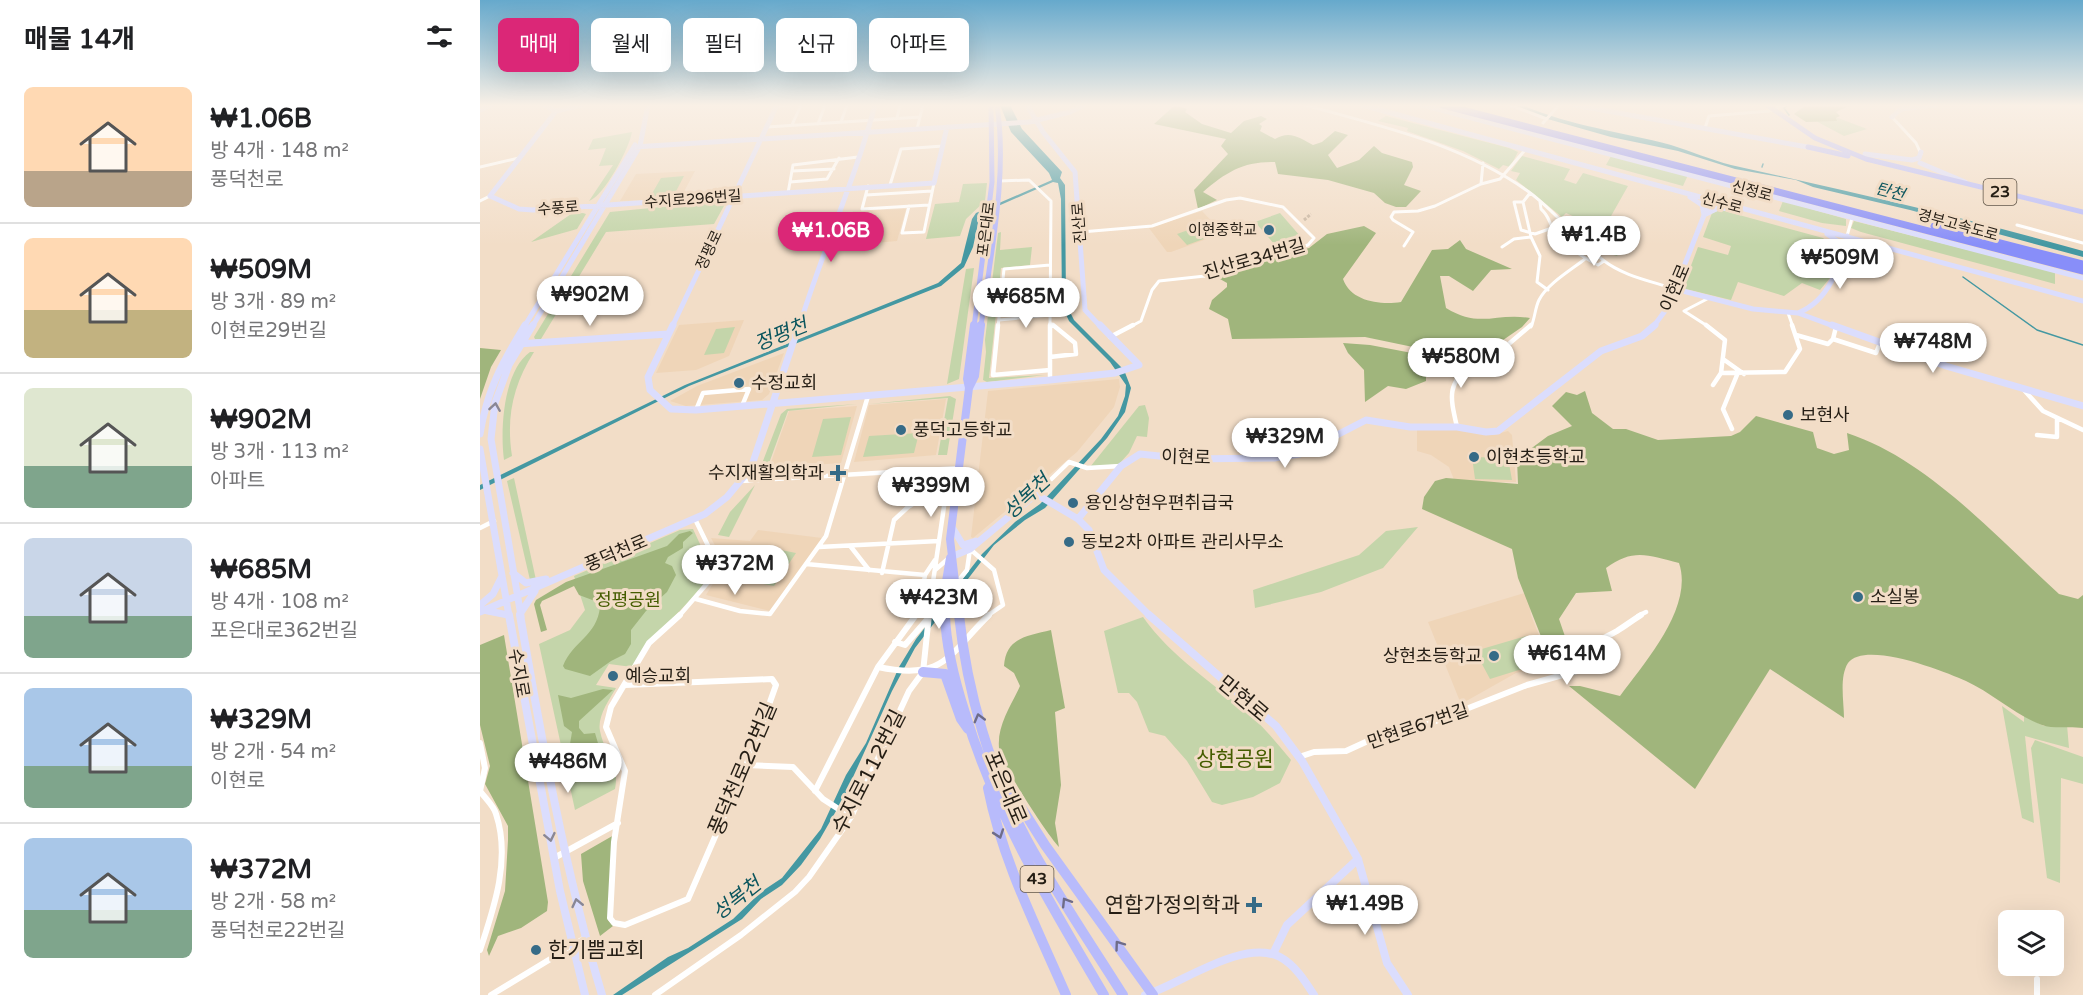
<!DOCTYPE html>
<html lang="ko">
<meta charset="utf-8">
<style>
body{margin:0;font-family:"Varela Round","Noto Sans KR",sans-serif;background:#f6f6f6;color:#202124;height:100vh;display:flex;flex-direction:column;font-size:22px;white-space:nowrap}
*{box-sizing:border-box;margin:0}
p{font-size:20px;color:#757577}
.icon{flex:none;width:33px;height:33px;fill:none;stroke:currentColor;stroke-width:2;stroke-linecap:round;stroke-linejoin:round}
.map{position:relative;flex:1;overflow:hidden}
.details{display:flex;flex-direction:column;background:#fff;width:480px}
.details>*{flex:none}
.top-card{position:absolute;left:18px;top:18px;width:570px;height:54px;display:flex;gap:12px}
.tools{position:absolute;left:1518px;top:910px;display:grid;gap:12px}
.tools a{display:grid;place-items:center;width:66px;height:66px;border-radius:9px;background:#fff;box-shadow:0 6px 24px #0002;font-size:30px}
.price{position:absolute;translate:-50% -51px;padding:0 14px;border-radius:21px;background:#fff;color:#222;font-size:20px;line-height:39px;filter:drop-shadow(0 2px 3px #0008)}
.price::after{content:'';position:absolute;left:50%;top:36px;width:18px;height:14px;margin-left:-9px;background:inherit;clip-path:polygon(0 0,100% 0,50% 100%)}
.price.current{background:#db2777;color:#fff}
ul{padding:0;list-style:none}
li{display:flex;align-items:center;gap:18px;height:150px;padding:0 24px}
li+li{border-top:2px solid #e0e0e0}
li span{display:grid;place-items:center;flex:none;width:168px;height:120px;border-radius:9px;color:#555}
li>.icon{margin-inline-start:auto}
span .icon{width:72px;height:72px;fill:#fffc;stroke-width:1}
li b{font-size:26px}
h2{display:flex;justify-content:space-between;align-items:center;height:72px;padding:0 24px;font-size:26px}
.pill{padding:0 21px;border-radius:9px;background:#fff;box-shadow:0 6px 24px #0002;font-size:21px;line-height:54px}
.pill.current{background:#db2777;color:#fff}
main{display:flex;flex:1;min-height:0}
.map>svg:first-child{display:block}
.built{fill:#efd5b8}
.green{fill:#c4d5aa}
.forest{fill:#a0b57c}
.water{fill:#4498a2}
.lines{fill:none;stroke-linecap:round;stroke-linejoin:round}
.stream{stroke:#4498a2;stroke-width:1.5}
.street-tunnel{stroke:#c9b7a3;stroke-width:3;stroke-dasharray:3 1.5;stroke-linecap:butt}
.street-far2{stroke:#fff;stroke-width:3}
.street-far1{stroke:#fff;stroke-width:4.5}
.street{stroke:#fff;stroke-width:6}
.secondary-far2{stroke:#dbddfd;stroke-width:5}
.secondary-far1{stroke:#dbddfd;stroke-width:7}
.secondary{stroke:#dbddfd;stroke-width:8}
.primary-far2{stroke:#b8bbfb;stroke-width:5}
.primary-far1{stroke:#b8bbfb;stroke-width:8}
.primary{stroke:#b8bbfb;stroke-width:10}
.highway{stroke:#888ef9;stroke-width:7}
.oneway{stroke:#898795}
.oneway2{stroke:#6e6c88}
.poi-dot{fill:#366b87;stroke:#f2ddc7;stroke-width:2}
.labels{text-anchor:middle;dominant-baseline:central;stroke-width:6;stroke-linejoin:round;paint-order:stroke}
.far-street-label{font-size:15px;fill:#251e15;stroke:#f2ddc7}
.far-poi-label{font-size:15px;fill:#251e15;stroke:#f2ddc7;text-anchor:end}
.far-water-label{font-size:16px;font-style:italic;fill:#0c565e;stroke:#f2ddc7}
.shield{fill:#f2ddc7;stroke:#62574a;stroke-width:1.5}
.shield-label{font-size:16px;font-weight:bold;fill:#251e15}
.street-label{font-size:18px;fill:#251e15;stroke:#f2ddc7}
.poi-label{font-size:18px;fill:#251e15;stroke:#f2ddc7;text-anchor:start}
.park-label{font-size:18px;fill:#455d00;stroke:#f2ddc7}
.water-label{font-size:20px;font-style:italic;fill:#0c565e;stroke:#f2ddc7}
.near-street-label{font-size:21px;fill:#251e15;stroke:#f2ddc7}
.near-park-label{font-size:21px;fill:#455d00;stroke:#f2ddc7}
.near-poi-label{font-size:21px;fill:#251e15;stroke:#f2ddc7;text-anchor:end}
</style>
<main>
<section class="details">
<h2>매물 14개<svg class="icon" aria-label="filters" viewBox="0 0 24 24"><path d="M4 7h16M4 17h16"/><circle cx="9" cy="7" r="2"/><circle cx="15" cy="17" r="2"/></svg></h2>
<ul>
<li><span style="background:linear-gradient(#ffd9b3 70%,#b9a48a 0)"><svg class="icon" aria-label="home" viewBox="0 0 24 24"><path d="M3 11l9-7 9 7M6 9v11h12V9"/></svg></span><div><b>₩1.06B</b><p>방 4개 · 148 m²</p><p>풍덕천로</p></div></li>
<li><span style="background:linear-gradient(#ffd9b3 60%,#c2b280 0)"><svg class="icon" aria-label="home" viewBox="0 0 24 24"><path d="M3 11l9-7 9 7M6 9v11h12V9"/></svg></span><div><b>₩509M</b><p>방 3개 · 89 m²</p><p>이현로29번길</p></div></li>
<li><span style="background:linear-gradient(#dfe7d0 65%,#7fa58c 0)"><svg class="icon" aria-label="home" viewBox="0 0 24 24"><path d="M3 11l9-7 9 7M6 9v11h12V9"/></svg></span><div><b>₩902M</b><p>방 3개 · 113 m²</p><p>아파트</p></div></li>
<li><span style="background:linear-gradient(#c9d6e8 65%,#7fa58c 0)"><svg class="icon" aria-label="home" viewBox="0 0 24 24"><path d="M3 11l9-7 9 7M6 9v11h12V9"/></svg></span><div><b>₩685M</b><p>방 4개 · 108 m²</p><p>포은대로362번길</p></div></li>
<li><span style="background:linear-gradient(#a9c7e8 65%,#7fa58c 0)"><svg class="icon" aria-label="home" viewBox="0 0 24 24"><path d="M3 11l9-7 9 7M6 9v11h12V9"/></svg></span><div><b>₩329M</b><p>방 2개 · 54 m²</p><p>이현로</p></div></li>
<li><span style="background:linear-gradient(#a9c7e8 60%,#7fa58c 0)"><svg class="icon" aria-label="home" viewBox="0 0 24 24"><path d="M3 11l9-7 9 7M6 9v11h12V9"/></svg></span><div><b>₩372M</b><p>방 2개 · 58 m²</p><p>풍덕천로22번길</p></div></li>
</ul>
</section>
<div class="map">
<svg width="1603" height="995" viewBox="0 0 1603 995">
<rect width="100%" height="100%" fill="#f2ddc7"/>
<path class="built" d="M215 171 200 199 140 201 156 174Z
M426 209 417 241 363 246 373 211Z
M722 211 743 233 691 252H687L669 228Z
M264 320 249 356 216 370 176 373 199 325Z
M304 353 289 394 282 400 206 406 190 401 217 386Z
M639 379 640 387 634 407 597 452 493 538 491 537 508 391Z
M466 399 456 455 374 462 389 405Z
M377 406 361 463 289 468 309 411Z
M977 429 1014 435 1028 431 1032 435 1036 482H975L969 467 951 455 937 451V430Z
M278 530 342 538 290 611 226 595 245 564 231 538 270 541Z
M1048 592 1051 615 1071 666 1036 673 981 704 948 622Z"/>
<path class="green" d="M906 116 1029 148 1038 152 1030 167 1023 165 1019 169 983 151 927 131 928 128 898 121Z
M1358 118 1387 129 1364 136 1336 121Z
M152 132C149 149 124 196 109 201L133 165 119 166 126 148 108 150 113 139Z
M1042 156 1090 169 1084 180 1096 184 1103 173 1148 186 1122 232 1137 237 1135 244 1147 248 1141 249 1137 256 1130 254 1134 245 1094 223 1097 218 1086 213 1082 217 1036 180 1040 173 1031 171Z
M1131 156 1208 175 1203 186 1126 165Z
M204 176 194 195 170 197 181 178Z
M507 183 505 201 486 219 480 236 446 239 455 204 479 202 483 184Z
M243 201 245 204 234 224 126 232 61 339H55L54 337 130 212Z
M1303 201 1366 219V226L1342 223 1299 211Z
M1241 210 1343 238 1351 245 1352 255 1357 258 1354 273 1340 290 1322 283 1304 296 1258 282 1251 300 1206 289 1203 287 1218 247 1248 255 1251 246 1223 237 1232 213Z
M103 213 106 214 97 229 51 242 91 214Z
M800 213 821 237 795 245 775 222Z
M1374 221 1575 272V284L1381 232 1371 228Z
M730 222 740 233 707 245 697 234Z
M521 232 520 250 552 247 550 265 521 268 509 378 565 375 507 382 503 380 506 352 505 340 518 233Z
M494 268 479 379 467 384 486 269Z
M255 327 244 353 224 355 236 329Z
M50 352H54C33 385 26 417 32 456L24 460C20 431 23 371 50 352Z
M470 396 476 399 467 455H458L468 398 389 404Z
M377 404 308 411 284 477 278 474 301 414 307 409Z
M665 405 669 418 667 437 657 436 649 453 639 464 610 467 659 406Z
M371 417 361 455 332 457 343 419Z
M439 433 434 453 383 457 389 436Z
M992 457 1028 458 1032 480 995 479Z
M34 478 56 580H50L27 481Z
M275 485 249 537 238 535 250 512Z
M938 527 903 568 841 592 775 608 773 590 879 555 906 531Z
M213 529 232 570C212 608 173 628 152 667L129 664 116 685 136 688C129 700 117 717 120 731 125 756 140 761 135 789L95 810 59 644 90 630 105 610 94 576 200 530Z
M296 549 316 553 294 586 273 582Z
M663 617C692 658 734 683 771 716 786 729 798 745 811 760L800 783 773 797 742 805 732 802 707 761 685 736 669 732 657 702 649 693H638L624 631Z
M1046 636 1061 663 1010 679 995 651Z
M1522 706 1544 722V716L1564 726 1587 725 1589 748 1545 736 1554 823 1542 818Z
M1555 740 1603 757V784L1581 778 1580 883 1567 878 1551 748Z"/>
<path class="forest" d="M695 105 707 109 705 112 722 124 751 133 764 121 781 116 787 119 779 124 782 126 780 131 795 139C810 130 820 138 833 145L842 142 855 131 868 135 848 155 857 168 879 160 894 146 902 153 932 162 933 167 924 185 941 191 926 207H916L905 203 894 193 848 180 798 174 795 162C764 161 746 172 723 192L737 200 718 209 714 190 748 154 741 146 746 139 674 124Z
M1326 105H1371L1356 112 1360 116 1356 118 1357 121 1326 122 1314 114Z
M884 226 896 233 863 279C871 302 901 305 921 302L952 250 968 249 980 240 986 249 1032 269 1011 270 993 291 969 276H960L966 308C1000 329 1016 312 1050 318L1042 327 1010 349 993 354 957 352 885 337 752 339 748 319 729 309 732 300 747 287V283L733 275 829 248 847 234Z
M863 343 890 345 953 357 946 369V381L926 389 908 386 885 402 884 370 868 353Z
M0 348 21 350 11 367 0 399Z
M1105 391 1112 413 1133 429H1146L1178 440 1251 436 1260 432 1276 416 1333 432 1337 448 1354 454 1369 450 1367 433C1449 460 1516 537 1579 594L1598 599 1603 595V728C1590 726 1572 729 1562 725 1535 715 1512 693 1486 681 1464 671 1385 640 1368 663 1359 677 1364 702 1364 718L1290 669 1215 789 1089 686H1100L1140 696C1165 662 1214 607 1199 563 1168 555 1153 548 1126 568L1132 591 1096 593 1079 619 1090 651V662L1075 672 1038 578 1032 549 942 509 944 497 955 481 966 478 1038 484 1037 459 1068 436 1092 426 1072 406 1086 392 1097 395Z
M210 531 213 533 203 542V548L188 557 185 563 192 566 196 575 187 592 166 611 151 630V644L145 654 131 661 110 676 85 669 83 666C93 641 117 636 120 607L115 601 99 595 94 586 62 601 60 605 67 630 61 632 54 604 56 600 86 582 187 546 199 534Z
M571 630 585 708 575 712 581 785 575 823 579 847C567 834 520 763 519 748 517 725 531 706 540 686L534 673 524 666C526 637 548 636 571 630Z
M24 635 68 902 67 911 41 928 18 936 9 956 7 950 25 891 28 840V826L5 784 10 766 0 725V645Z
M123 689 133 690 99 721V728L104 734 115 733 120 750 116 759 98 765C86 757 90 745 92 732L84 726 78 695 91 698Z
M134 835 128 920 133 926 120 936 103 881 101 854Z"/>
<path class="water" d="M520 105H530L542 129 582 172 580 178 585 185 586 304 594 320 644 370 651 388 645 412 627 438 565 508 545 520 514 545 435 648 412 691 364 797 340 839 321 865 302 885 281 899 262 919 142 995H133L188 957 208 948 253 919 281 892 302 878 341 829 366 775 386 743 419 667 436 639 502 554 535 522 560 504 621 439 638 416 645 396 646 385 630 362 589 321 582 306 581 199 578 183 573 182 500 214 493 247 484 267 461 286 209 386 0 490V485L205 385 458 283 481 263 492 219 496 213 572 180 569 173 531 132Z
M1032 105H1042C1090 126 1141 132 1191 145 1211 151 1231 160 1251 165 1367 191 1487 218 1603 251V257L1430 210 1333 187 1316 180 1255 169 1198 151 1131 137 1057 116Z"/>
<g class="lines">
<path class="stream" d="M1308 105 1304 108 1309 115
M1282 167 1283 164
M1483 277 1557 330 1603 345"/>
<path class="street-tunnel" d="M824 220 831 214"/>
<path class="street-far2" d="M825 105C904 127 982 144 1049 192 1076 212 1097 240 1123 260 1143 276 1171 281 1195 289
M1030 105 1067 119
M296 106 310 105
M1412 117 1436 143 1441 154
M417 118 420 105
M361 122 367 105
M1063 123 1079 105
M338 124 345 105
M312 125 321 105
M287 127 440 117
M1225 128 1229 116 1289 111 1305 105
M437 129 443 105
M0 167 39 158
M312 171 354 169
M519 181 549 180 571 201 570 327
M310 182 347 179 359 158
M1001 184 1003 163
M410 185 421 149 463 146
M388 186 382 209 449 205
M308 193 313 165 378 157
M1050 193 1043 202 1051 237 1060 256 1057 282 1068 290
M386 195 452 191
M0 201 10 196
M1043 202H1034L1041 230 1055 234 1072 228
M1060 202 1061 209C1069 216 1068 220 1073 229 1081 244 1104 258 1118 265L1124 261
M429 206 422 233 444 232 454 183
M1537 225 1603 243
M601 232 672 226 746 200 760 198 803 207 834 238 828 245 725 276 679 281 672 290 661 321 650 327
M1367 236 1372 218
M924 246 933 232 913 220 911 217 914 212 938 211 955 206 1001 184 1020 179 1045 150
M1022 247 1034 239 1051 237
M1229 298 1204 311 1229 327
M1308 313 1313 327
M519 320 570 315
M570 323 575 327
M518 327 524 269 570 265
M1051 327C1055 318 1055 308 1059 300 1067 284 1091 270 1105 259"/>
<path class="street-far1" d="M518 325 513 375 570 370
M1226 325 1245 340 1241 373 1233 385
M1316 335 1348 344 1353 339 1356 327
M630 337 653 325
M1353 339 1396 353 1400 343
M570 357 596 354 595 343 573 325
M1243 359 1264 374
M1241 373 1305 372 1320 349 1312 325
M570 380V325
M1544 390 1563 411 1603 430
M216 410 223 393 269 389 262 406
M977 427C969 392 968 387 992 360H1010L1051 325
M1252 429 1243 409 1257 375
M1557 435 1577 437V419
M261 481 480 468
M556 494 589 462 607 468 641 466
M0 528 14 521
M339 547 459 541
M371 547 389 570
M490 549 514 570 523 605 507 616
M326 564 445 575
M455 570 469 558
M402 573 414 520 428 507 479 474
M445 575 455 560
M216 599 260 611 290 614 346 536 388 396
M199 616 237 572V564L215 519
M435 616 439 611 445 575
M448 616 466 493 475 483
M450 616 487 570 490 549
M1158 616 1166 612"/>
<path class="street" d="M415 642 425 645 451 615
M398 667C465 681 468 655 509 615
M145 685 292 679 296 685 274 747 208 899 145 925 134 923 130 918 134 842 145 771 126 727 131 707 169 643 200 615
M0 743 5 768 0 791
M819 757 834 752 866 751 901 735 943 726 1047 685 1104 669 1110 665C1112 639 1118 642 1137 631 1145 626 1153 620 1161 615
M266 765 313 767 343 799 371 817
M0 791C5 798 14 806 16 814 31 859 14 908 0 950
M335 791 398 667 436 615
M74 858 138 823
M1557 979V995
M11 995 105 938
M175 995 261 935 315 892 329 877 371 817 429 691 443 672 449 615"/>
<path class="secondary-far2" d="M64 105 76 111
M547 105 563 132 595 172 605 310 621 327
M882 105 1603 301
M942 105 1603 278
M1094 105 1333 148
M0 110 11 105
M76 111 10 196 39 209 53 210 454 183 467 127
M76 111 101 105
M1412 117 1421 109 1456 105
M154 147 549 122 590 112 604 105
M1385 154 1432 160 1439 158 1441 152
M1440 163 1485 182
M1210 197 1222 205 1224 215 1238 208 1253 209
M1347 234 1359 242 1362 252
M1366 252 1373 245H1388
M1195 289 1273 309 1318 313 1356 327
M1318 313C1350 300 1359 267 1367 236
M44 327 155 145
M52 327 160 146 168 105
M192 327 297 105
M319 327C342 252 375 180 395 105
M1173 327 1188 307 1230 200"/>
<path class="secondary-far1" d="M193 325 168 377 170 390 191 409 216 410 570 380 635 373 659 365 620 325
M1352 325 1466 366 1603 406
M38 344 188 334
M0 434C7 390 22 363 45 325
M0 449 29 616
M598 519 641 466 660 454 708 459 794 458 820 454 886 420 930 427H977L1006 432 1018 431 1121 351 1162 336 1175 325
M472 527 483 545 496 541
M471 557 490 549 556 494 598 519 609 530 624 570 670 616
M33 573 46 583 66 579
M0 605 13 594 22 576
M8 611 28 615
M0 612 225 514 247 497 271 468 319 325
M40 614 55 591
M41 616 11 439 15 403 29 365 53 325"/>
<path class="secondary" d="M29 615 80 891 105 995
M40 615C62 742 85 871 122 995
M669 615 796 726 822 761 878 859 907 963 928 995
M793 954 807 925 878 859
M665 995C701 984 763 938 800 957 815 965 825 981 834 995"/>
<path class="primary-far2" d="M1287 105 1335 138 1386 159 1603 212
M1328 147 1368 156
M494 327 512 182 511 105
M501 327C510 255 528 177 517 105"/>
<path class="primary-far1" d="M489 388 495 376 501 325
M465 616V587L470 558
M479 616 470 539 489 388 487 379 494 325"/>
<path class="primary" d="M465 615C466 647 475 682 485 713 516 816 570 903 624 995
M479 615C487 692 510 771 547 840 576 893 611 944 643 995
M443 672 465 674 481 719 488 729
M524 780 565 845 673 995
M508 788C522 860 557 928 586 995"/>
<path class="highway" d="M963 105 1603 271
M1454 226 1603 264"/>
</g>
<defs><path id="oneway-chevron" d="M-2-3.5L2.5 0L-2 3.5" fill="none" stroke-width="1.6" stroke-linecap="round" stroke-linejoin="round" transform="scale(1.5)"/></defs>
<g class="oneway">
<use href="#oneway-chevron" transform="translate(15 407) rotate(-81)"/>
<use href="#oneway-chevron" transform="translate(70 837) rotate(78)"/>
<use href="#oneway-chevron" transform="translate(97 903) rotate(-103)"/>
</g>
<g class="oneway2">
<use href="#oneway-chevron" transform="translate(499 718) rotate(-105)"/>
<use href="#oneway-chevron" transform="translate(519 834) rotate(71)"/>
<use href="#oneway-chevron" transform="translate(586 902) rotate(-122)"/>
<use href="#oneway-chevron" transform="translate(639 945) rotate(-126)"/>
</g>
<linearGradient id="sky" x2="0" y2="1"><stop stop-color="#66a9cc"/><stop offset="0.43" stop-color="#f9f0e6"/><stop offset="1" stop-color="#f9f0e6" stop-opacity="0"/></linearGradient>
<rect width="1603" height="245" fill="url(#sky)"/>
<g class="poi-dot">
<circle cx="789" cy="230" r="6"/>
<circle cx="259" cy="383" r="6"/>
<circle cx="1308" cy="415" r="6"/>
<circle cx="421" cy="430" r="6"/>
<circle cx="994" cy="457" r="6"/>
<path d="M355 464h6v6h6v6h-6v6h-6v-6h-6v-6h6z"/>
<circle cx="593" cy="503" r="6"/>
<circle cx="589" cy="542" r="6"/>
<circle cx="1378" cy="597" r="6"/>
<circle cx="1014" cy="656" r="6"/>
<circle cx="133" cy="676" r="6"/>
<path d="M771 896h6v6h6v6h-6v6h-6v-6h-6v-6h6z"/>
<circle cx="56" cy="950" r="6"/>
</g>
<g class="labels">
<g class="far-street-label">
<text transform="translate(1272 191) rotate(15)">신정로</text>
<text transform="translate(213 199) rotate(-4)">수지로296번길</text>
<text transform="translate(1242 203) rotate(15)">신수로</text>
<text transform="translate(78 208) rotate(-4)">수풍로</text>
<text transform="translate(599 223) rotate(-94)">진산로</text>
<text transform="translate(1478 225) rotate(15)">경부고속도로</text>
<text transform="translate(506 229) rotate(-83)">포은대로</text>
<text transform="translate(229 250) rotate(-65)">정평로</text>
</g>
<g class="far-poi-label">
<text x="777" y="230">이현중학교</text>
</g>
<g class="far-water-label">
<text transform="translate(1410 192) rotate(15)">탄천</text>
</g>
<g class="shield">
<rect x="1503.5" y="179" width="33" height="26" rx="4.5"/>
<rect x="540.5" y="866" width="33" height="26" rx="4.5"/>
</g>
<g class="shield-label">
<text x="1520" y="192">23</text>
<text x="557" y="879">43</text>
</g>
<g class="street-label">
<text transform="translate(774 259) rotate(-16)">진산로34번길</text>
<text transform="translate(1195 288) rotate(-67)">이현로</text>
<text transform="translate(706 457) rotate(2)">이현로</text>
<text transform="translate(136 553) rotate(-23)">풍덕천로</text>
<text transform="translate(39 673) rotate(80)">수지로</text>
<text transform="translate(938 726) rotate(-19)">만현로67번길</text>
</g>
<g class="poi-label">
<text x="271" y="383">수정교회</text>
<text x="1320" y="415">보현사</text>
<text x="433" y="430">풍덕고등학교</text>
<text x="1006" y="457">이현초등학교</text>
<text x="344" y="473" text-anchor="end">수지재활의학과</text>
<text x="605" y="503">용인상현우편취급국</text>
<text x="601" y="542">동보2차 아파트 관리사무소</text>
<text x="1390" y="597">소실봉</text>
<text x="1002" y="656" text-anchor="end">상현초등학교</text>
<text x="145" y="676">예승교회</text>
</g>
<g class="park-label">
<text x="148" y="600">정평공원</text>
</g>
<g class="water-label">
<text transform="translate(301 335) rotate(-22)">정평천</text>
<text transform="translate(547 497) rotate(-43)">성복천</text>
<text transform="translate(257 899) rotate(-38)">성복천</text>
</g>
<g class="near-street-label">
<text transform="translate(763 699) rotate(40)">만현로</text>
<text transform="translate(263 769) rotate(-67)">풍덕천로22번길</text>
<text transform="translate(389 772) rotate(-63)">수지로112번길</text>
<text transform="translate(525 788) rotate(67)">포은대로</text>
</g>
<g class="near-park-label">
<text x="755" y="759">상현공원</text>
</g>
<g class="near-poi-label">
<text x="760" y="905">연합가정의학과</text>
<text x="68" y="950" text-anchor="start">한기쁨교회</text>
</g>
</g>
</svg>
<div class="tools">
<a><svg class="icon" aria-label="layers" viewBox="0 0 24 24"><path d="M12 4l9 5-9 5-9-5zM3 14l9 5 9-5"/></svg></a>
</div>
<b class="price current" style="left:351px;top:263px">₩1.06B</b>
<b class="price" style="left:1114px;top:267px">₩1.4B</b>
<b class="price" style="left:1360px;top:290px">₩509M</b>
<b class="price" style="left:110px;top:327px">₩902M</b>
<b class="price" style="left:546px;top:329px">₩685M</b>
<b class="price" style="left:1453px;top:374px">₩748M</b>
<b class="price" style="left:981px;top:389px">₩580M</b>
<b class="price" style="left:805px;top:469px">₩329M</b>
<b class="price" style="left:451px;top:518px">₩399M</b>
<b class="price" style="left:255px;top:596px">₩372M</b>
<b class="price" style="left:459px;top:630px">₩423M</b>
<b class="price" style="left:1087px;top:686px">₩614M</b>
<b class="price" style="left:88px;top:794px">₩486M</b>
<b class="price" style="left:885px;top:936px">₩1.49B</b>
<div class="top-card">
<a class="pill current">매매</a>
<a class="pill">월세</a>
<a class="pill">필터</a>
<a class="pill">신규</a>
<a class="pill">아파트</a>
</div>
</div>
</main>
